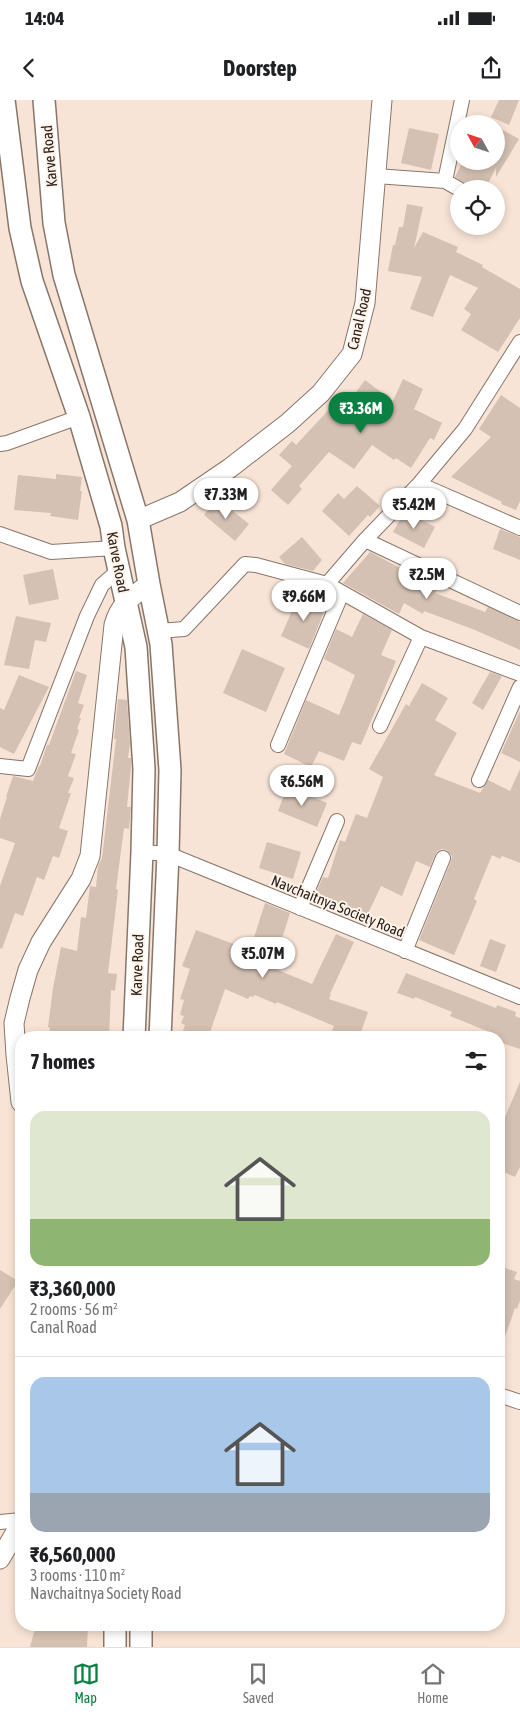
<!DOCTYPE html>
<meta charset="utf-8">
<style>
body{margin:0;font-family:"Asap Condensed",sans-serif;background:#f6f6f6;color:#202124;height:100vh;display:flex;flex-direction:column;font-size:19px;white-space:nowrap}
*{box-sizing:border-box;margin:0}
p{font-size:16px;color:#757577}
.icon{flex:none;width:28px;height:28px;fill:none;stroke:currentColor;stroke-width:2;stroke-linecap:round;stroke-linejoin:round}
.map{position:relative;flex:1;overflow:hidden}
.drawer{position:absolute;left:15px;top:931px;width:490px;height:600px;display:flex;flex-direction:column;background:#fff;border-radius:20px;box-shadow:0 2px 8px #0003}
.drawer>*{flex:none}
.needle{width:32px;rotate:310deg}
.controls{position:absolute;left:450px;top:15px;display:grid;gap:10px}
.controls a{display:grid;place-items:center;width:55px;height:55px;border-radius:50%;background:#fff;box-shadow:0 2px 8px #0003;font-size:25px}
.price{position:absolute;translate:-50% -42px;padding:0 11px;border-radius:18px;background:#fff;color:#222;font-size:16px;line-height:32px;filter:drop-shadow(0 1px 2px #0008)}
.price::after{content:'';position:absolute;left:50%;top:30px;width:15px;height:11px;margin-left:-8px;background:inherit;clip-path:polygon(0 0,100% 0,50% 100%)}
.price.current{background:#0b8043;color:#fff}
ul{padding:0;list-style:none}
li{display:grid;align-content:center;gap:10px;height:265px;padding:0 15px}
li+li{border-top:1px solid #e0e0e0}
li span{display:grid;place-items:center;height:155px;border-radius:15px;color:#555}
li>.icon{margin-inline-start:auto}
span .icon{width:90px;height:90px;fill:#fffc;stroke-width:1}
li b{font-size:21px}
h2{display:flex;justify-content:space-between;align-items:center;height:60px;padding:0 15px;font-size:21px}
.status{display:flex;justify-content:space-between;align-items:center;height:35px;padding:0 25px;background:#fff;direction:ltr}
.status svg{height:14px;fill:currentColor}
header{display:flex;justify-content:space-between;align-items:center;height:65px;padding:0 15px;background:#fff;font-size:22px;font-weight:700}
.tabs{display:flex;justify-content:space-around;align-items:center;height:70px;border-top:1px solid #e0e0e0;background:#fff;font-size:14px;color:#757577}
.tabs a{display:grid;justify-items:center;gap:2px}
.tabs .current{color:#0b8043}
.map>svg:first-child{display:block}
.building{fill:#d4c1b3}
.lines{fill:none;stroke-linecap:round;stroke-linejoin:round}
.street-casing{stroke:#88766a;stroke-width:16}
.secondary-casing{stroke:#88766a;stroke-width:21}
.primary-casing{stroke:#88766a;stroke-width:24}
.street{stroke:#fff;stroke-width:14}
.secondary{stroke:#fff;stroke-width:19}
.primary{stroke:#fff;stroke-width:21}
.labels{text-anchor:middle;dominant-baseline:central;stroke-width:4;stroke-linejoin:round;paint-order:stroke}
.street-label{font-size:15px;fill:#29211c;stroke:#fff3ea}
</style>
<div class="status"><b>14:04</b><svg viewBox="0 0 49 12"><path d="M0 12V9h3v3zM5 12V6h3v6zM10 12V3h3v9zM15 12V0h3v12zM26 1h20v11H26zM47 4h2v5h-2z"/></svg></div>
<header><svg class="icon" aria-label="back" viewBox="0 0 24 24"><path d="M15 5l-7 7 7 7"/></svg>Doorstep<svg class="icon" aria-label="share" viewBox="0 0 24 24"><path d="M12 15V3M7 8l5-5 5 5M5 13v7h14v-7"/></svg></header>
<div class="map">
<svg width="520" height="1547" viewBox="0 0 520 1547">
<rect width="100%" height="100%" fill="#f8e4d6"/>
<path class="building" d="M499 0H519L509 25 491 17Z
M409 28 439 34 431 70 401 63Z
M503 30 519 39 496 77V68L485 89 468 88 464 82 455 77 463 61H496V42Z
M407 104 423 107 414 148 423 132 458 147 456 152 483 165 482 167 520 189V218L498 252 461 230 471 214 464 209 478 188 450 175 433 217 410 209 422 177 388 171 393 145H395L399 127H403Z
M403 279 423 289 414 309 442 323 434 340 430 338 411 368 396 358 394 360 372 345 354 369 329 352 299 386 302 389 288 405 271 390 292 366 279 355 292 341 296 345 334 304 342 311 365 280 393 301Z
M501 295 520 308V401L516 410 501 404 502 402 451 377 491 337 479 329Z
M56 374 82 377 80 391H82L78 420 50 416 51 413 14 410 18 375 56 379Z
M357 386 380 406 370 417 368 415 349 436 322 411 338 393 344 399Z
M217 398 249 424 235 441 204 415Z
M405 411 435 427 424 448 393 432Z
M500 429 520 437V460L493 449Z
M302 437 322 460 313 471 285 464 279 457Z
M370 452 438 488 435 493 485 512 488 507 520 522V550L475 530 424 511 423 514 404 503 399 514 343 483Z
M53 469 59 499 29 505 23 475Z
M299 495 326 507 309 549 281 536Z
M363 514 392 530 381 555 396 561 361 645 352 642 344 661 319 651 311 667 284 654 306 600 339 615 355 575 324 559 336 529 352 537Z
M16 516 51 523 46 542 35 540 29 569 4 565Z
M242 549 285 568 266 612 223 593Z
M76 571 87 575 78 603 84 605 79 618H81L77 629 79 630 71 653 76 654 68 676 74 678 68 693H71L59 728 68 731 59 758 53 756 44 780 37 777 23 816 15 813 2 849 0 848V786L15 743 0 738V719L7 697H6L13 676 33 681 39 666H40L47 645H49Z
M490 572 502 576 483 610 472 603Z
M19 575 49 587 14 654 0 647V608L4 610Z
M422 583 448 598 435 620 457 633 434 675 480 693 488 680 510 691 520 669V763L502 756 500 759 492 755 474 799 477 801 454 855 419 840 451 761 452 756 447 750 442 749 437 751 430 767 416 761 402 796 381 786 365 820 348 813 350 809 314 797 323 777 328 778 340 740 345 742 356 714 367 718 383 677 369 669 406 604 409 606Z
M118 599 127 600 130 644 128 658H131V667L127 707H131L129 729 124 728 116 789 118 790 108 873 117 874 115 891 111 890 109 938H49L50 928 48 927 53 888 61 847 77 851 81 817 86 818 90 786 96 787 98 766 102 758 116 639H114Z
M520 611V662L501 653Z
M287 687 327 703 317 727 278 711Z
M267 742 301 752 293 779 259 768Z
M265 803 290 813 273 868 312 884 336 834 354 842 330 894H331L329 899 368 912 359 938H329L334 926 277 902 276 904 255 895 253 897 250 896 248 899 225 889 208 938H196L182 933 185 925 181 923 184 916 180 915 184 900 180 899 190 869 182 866 196 830 250 850Z
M490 839 506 845 496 872 480 866Z
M406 873 496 908 497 905 516 912 515 916 520 918V949L499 942V938L485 936 487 931 450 916 452 912 415 897 414 899 397 893Z
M520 982V1067L515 1077 499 1070V1031Z
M499 1166 517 1172 514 1179 520 1181V1201L517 1209 515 1208 501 1248H499Z
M0 1170 18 1181 0 1209Z
M36 1525H88L87 1547H30Z"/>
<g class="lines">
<defs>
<path id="street" d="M376 76 445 81 462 0
M445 81 459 89
M0 344 7 343 79 317
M419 384 520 428
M0 434 51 452 114 448
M365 440 520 513
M327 484 365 440 419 384 465 329 520 242
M159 531 184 529 245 464 256 465 327 484 421 537 520 574
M380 626 421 537
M278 645 342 493
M0 666 28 669 87 516 102 485 119 470
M479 680 520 587
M142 752 168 754 520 897
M300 808 337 721
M405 851 443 758
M499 1295 520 1302
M0 1422 21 1420"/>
<path id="secondary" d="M138 420 180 402 230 368 288 323 321 293 352 254 365 203 382 0
M21 1002 16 955 14 923 20 898 28 870 41 842 81 779 90 756 114 525C120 503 132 497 149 484
M0 1459 21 1423"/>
<path id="primary" d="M4 0 20 128 32 181 79 317 111 426 114 448 136 547 144 669 142 752 134 938
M44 0 54 123 64 175 138 420 149 484 161 544 170 670 168 754 160 938
M115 1525V1547
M141 1525V1547"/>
</defs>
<use href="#street" class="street-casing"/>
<use href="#secondary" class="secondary-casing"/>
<use href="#primary" class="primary-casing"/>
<use href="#street" class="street"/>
<use href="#secondary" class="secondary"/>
<use href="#primary" class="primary"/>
</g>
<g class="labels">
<g class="street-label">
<text transform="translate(49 56) rotate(-95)">Karve Road</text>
<text transform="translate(359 219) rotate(-77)">Canal Road</text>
<text transform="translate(118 462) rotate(79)">Karve Road</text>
<text transform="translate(338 806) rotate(22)">Navchaitnya Society Road</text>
<text transform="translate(137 865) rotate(-88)">Karve Road</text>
</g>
</g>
</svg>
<div class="controls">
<a><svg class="needle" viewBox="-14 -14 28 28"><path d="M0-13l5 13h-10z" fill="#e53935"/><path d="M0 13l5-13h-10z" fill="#757577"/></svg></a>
<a><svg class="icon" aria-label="locate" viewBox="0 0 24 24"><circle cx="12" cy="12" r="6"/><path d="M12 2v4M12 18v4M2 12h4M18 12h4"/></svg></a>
</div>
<b class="price current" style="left:361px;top:334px">₹3.36M</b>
<b class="price" style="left:226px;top:420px">₹7.33M</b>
<b class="price" style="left:414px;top:430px">₹5.42M</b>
<b class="price" style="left:427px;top:500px">₹2.5M</b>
<b class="price" style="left:304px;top:522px">₹9.66M</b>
<b class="price" style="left:302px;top:707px">₹6.56M</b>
<b class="price" style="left:263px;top:879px">₹5.07M</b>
<section class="drawer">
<h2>7 homes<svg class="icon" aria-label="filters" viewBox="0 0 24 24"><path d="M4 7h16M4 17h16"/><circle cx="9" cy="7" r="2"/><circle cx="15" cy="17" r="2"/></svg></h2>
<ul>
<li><span style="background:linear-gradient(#dfe7d0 70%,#8fb573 0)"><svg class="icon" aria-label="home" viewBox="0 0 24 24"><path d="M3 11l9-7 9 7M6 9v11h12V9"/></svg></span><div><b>₹3,360,000</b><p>2 rooms · 56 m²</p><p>Canal Road</p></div></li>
<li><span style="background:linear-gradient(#a9c7e8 75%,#9aa5b1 0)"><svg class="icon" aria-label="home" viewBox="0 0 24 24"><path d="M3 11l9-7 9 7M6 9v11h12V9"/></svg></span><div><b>₹6,560,000</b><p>3 rooms · 110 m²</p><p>Navchaitnya Society Road</p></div></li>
</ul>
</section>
</div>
<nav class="tabs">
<a class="current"><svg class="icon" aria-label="map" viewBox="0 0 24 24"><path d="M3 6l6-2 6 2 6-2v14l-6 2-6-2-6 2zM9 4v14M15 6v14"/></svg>Map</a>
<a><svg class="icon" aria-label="saved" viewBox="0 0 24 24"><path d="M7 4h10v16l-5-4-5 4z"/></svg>Saved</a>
<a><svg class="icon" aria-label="home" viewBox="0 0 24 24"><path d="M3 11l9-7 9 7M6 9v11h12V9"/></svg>Home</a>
</nav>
